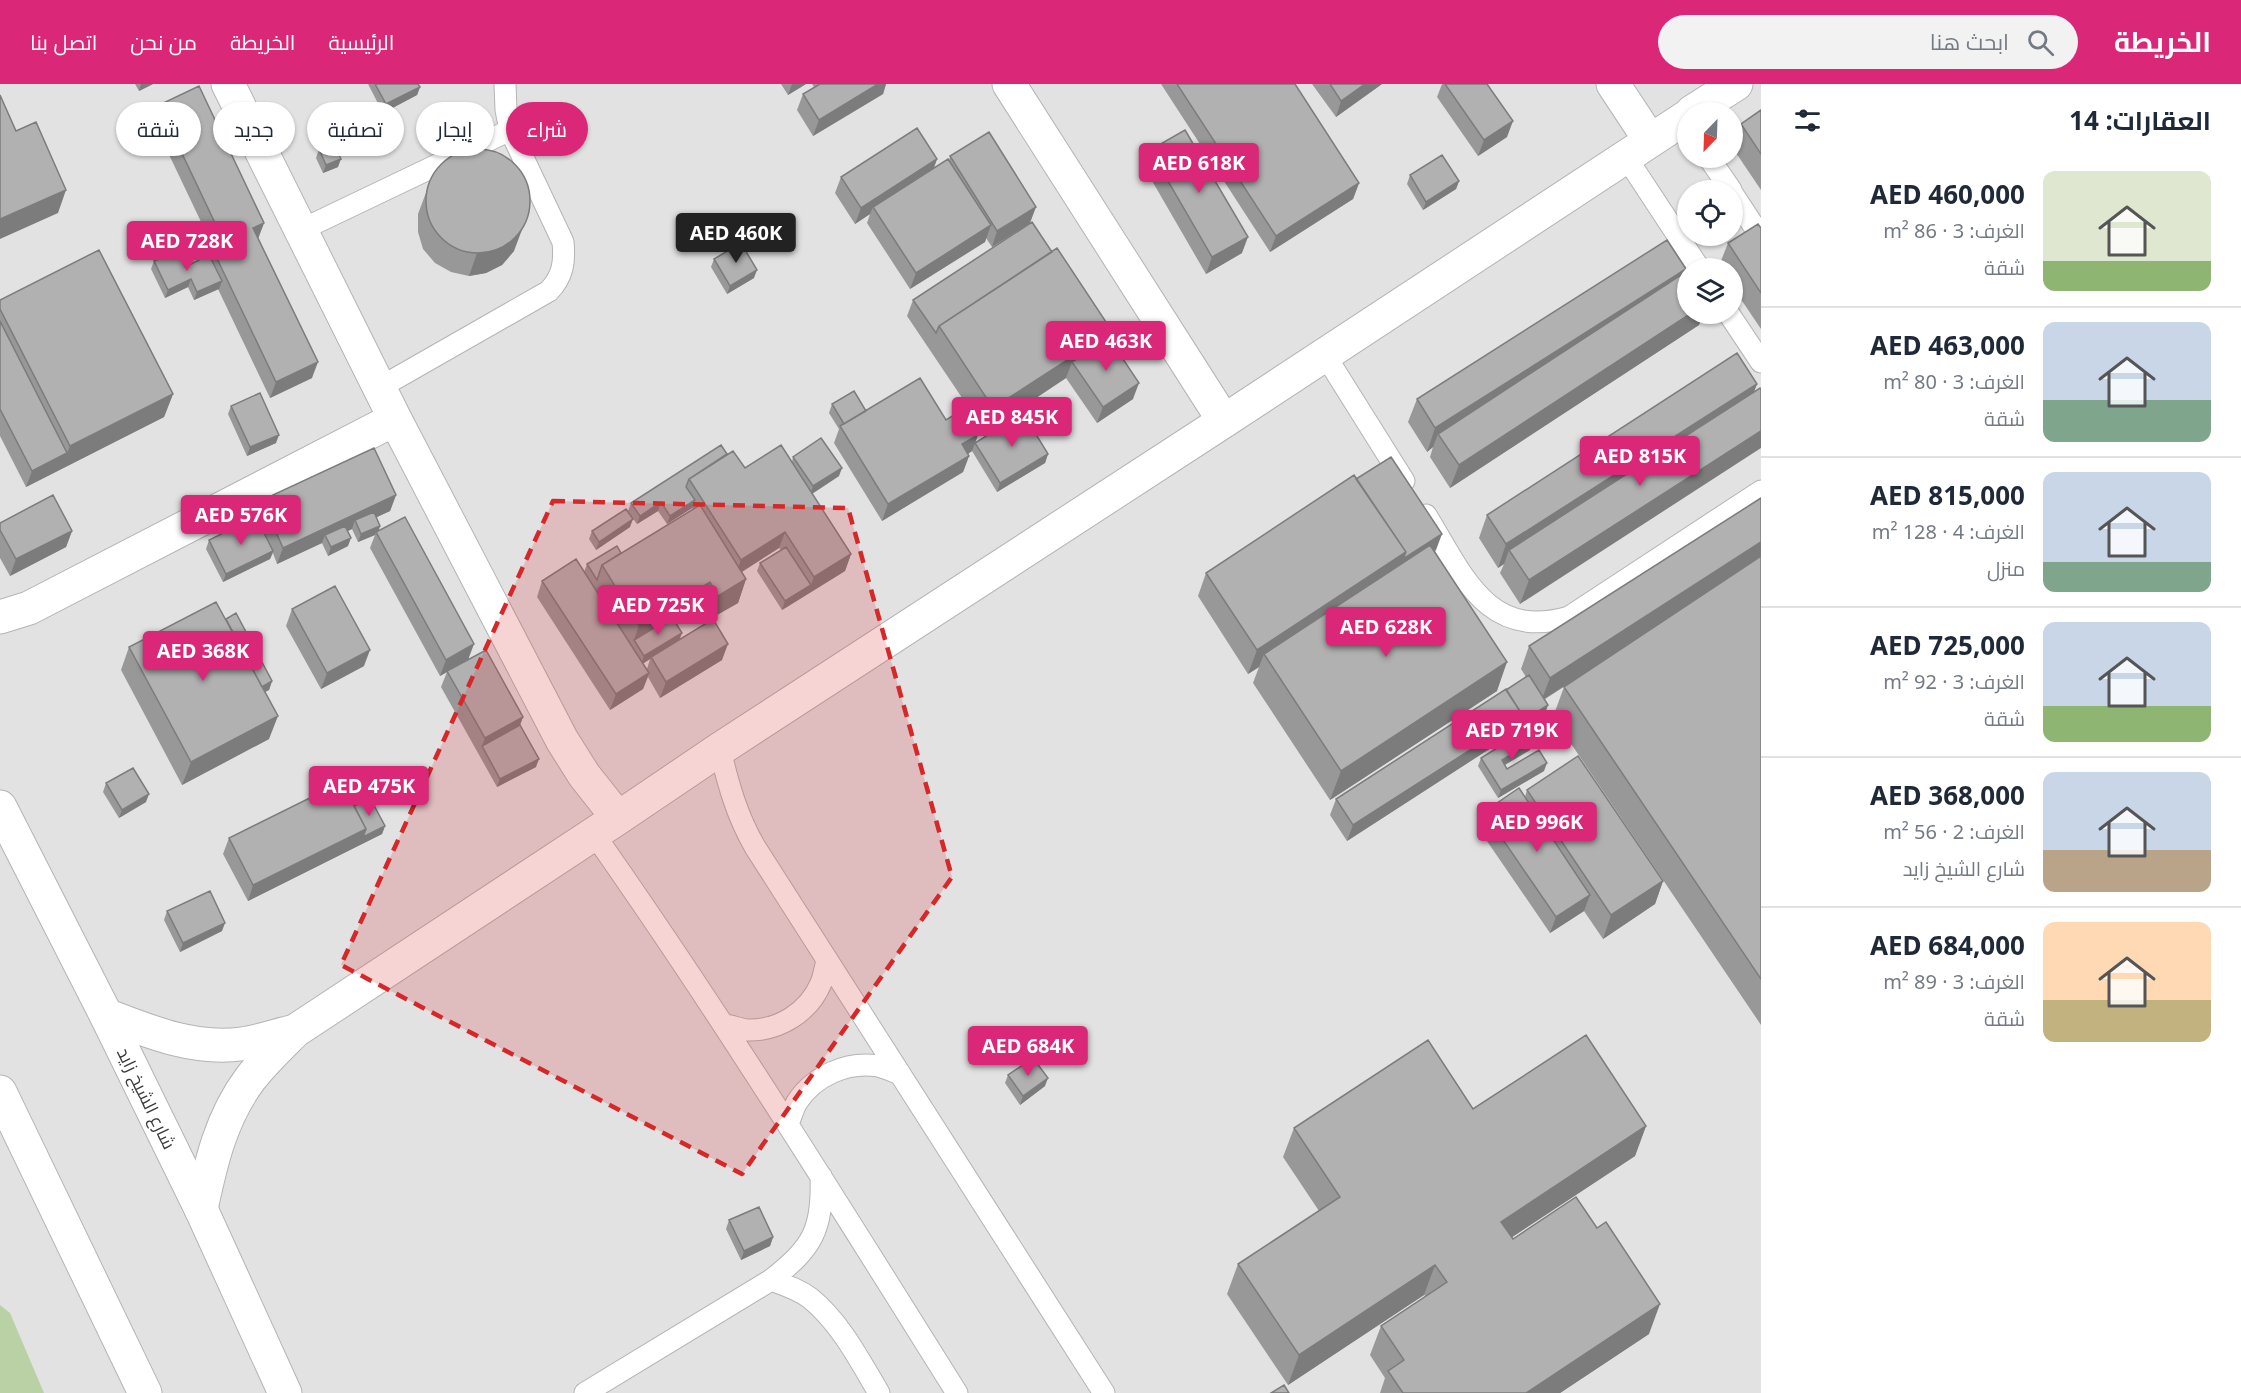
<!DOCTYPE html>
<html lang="ar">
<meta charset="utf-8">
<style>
body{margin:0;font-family:"Noto Sans",Cairo,sans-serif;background:#f2f2f3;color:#1f2937;direction:rtl;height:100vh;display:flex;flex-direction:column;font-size:22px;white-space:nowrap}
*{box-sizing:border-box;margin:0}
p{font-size:20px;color:#747a83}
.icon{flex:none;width:33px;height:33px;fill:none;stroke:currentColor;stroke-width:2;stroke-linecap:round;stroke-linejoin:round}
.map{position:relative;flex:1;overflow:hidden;direction:ltr}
.panel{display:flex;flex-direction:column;background:#fff;width:480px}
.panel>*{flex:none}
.top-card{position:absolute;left:18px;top:18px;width:570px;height:54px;direction:rtl;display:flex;gap:12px}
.needle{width:39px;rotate:203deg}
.buttons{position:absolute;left:1677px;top:18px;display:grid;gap:12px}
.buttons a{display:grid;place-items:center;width:66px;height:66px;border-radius:50%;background:#fff;box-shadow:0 2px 4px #0004;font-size:30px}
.price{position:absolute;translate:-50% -51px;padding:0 14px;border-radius:6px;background:#db2777;color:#fff;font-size:20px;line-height:39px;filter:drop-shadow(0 2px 3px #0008)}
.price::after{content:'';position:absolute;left:50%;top:36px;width:18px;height:14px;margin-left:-9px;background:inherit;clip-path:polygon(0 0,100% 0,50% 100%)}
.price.on{background:#222;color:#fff}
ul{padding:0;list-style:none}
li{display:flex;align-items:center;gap:18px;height:150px;padding:0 30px}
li+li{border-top:2px solid #e0e1e3}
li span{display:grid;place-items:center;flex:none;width:168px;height:120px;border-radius:12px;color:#555}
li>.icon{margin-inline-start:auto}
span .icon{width:72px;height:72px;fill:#fffc;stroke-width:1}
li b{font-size:26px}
h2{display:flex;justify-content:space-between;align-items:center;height:72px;padding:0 30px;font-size:26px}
.chip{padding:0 21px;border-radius:27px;background:#fff;box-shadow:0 2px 4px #0004;font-size:21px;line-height:54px}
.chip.on{background:#db2777;color:#fff}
header{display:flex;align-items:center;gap:36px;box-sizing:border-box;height:84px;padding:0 30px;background:#db2777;color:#fff}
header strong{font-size:28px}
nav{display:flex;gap:33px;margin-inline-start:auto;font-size:21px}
.search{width:420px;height:54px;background:#f2f2f3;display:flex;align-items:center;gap:15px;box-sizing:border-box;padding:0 21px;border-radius:33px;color:#747a83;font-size:22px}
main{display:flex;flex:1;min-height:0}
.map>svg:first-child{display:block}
.green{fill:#bad1a6}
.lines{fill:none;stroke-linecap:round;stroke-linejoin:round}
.lane-casing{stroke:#b4b4b5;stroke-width:23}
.street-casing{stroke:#b4b4b5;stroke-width:35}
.secondary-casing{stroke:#b4b4b5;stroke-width:35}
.lane{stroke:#fff;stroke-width:21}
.street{stroke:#fff;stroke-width:33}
.secondary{stroke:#fff;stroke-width:33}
.wall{fill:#989899;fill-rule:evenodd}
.shaded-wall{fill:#7c7c7d}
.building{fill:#b1b1b2;stroke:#7c7c7d;stroke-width:1.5}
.marked{fill:#d62828;fill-opacity:0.2;stroke:#d62828;stroke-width:4.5;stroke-dasharray:12 8;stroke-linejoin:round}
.labels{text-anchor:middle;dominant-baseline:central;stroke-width:6;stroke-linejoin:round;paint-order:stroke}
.street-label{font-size:18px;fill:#3b3b3b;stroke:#fff}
</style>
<header>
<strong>الخريطة</strong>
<div class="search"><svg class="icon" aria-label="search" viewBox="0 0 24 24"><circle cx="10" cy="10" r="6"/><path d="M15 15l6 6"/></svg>ابحث هنا</div>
<nav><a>الرئيسية</a><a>الخريطة</a><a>من نحن</a><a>اتصل بنا</a></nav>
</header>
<main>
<section class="panel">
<h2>العقارات: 14<svg class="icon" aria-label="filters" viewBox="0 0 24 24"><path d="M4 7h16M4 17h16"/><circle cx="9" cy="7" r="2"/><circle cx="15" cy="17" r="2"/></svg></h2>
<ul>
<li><span style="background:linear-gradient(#dfe7d0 75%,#8fb573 0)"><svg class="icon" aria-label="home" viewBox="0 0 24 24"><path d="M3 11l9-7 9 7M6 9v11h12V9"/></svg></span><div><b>AED 460,000</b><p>الغرف: 3 · 86 m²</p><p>شقة</p></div></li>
<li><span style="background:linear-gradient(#c9d6e8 65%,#7fa58c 0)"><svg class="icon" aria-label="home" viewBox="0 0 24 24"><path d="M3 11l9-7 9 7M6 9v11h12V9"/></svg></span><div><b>AED 463,000</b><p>الغرف: 3 · 80 m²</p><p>شقة</p></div></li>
<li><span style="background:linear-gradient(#c9d6e8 75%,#7fa58c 0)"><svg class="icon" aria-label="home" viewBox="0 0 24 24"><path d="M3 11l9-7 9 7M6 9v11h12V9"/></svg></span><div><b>AED 815,000</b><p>الغرف: 4 · 128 m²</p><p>منزل</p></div></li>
<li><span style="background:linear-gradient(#c9d6e8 70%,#8fb573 0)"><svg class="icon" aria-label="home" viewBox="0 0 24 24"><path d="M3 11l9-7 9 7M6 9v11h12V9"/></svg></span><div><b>AED 725,000</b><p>الغرف: 3 · 92 m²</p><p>شقة</p></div></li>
<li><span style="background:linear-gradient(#c9d6e8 65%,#b9a48a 0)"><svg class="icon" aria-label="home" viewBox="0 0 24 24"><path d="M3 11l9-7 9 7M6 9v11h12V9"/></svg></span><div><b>AED 368,000</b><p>الغرف: 2 · 56 m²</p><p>شارع الشيخ زايد</p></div></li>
<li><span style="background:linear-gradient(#ffd9b3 65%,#c2b280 0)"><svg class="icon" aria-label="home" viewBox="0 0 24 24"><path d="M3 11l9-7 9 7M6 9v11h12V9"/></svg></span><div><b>AED 684,000</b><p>الغرف: 3 · 89 m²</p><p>شقة</p></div></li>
</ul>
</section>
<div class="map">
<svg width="1761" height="1309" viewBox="0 0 1761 1309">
<rect width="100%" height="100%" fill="#e2e2e3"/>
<path class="green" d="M0 1221 10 1229 44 1309H0Z"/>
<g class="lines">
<defs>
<path id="lane" d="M1626 73 1699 184
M1709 74 1731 106
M1732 109 1761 153
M301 146 510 46
M1729 230 1761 278
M1325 271 1404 397
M379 304 549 207C563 192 565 178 563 158L510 46 506 26 505 0
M1426 431C1462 489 1486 557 1569 533L1761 407
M720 665C728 700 737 732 755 763L1104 1309
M594 750C722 932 839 1121 957 1309
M725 941C732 942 740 945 747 946 779 947 809 928 821 899 824 892 825 884 827 876
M788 1040C791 1033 793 1025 797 1018 814 992 847 977 878 982 885 984 893 987 900 990
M771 1196C785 1201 798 1205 810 1214 840 1238 860 1277 879 1309
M585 1309 771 1196C813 1163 823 1146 821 1092"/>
<path id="street" d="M228 0 395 335 562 656 584 691 618 734
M1009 0 1224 337
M1613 0 1650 56
M1692 28 1736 0
M0 533 29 524 395 335
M106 931C150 948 193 966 241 960 259 958 277 951 295 947
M201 1125C211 1078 221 1034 250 995 263 978 280 962 295 947L618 734 720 665 1224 337 1688 32"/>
<path id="secondary" d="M0 723 106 931 201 1125 285 1309
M0 1008 145 1309"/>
</defs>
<use href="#lane" class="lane-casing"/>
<use href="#street" class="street-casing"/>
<use href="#secondary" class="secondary-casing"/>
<use href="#lane" class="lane"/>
<use href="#street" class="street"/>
<use href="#secondary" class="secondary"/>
</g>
<path class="wall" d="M135 0H153L139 7Z
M368 0H418L420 3 417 11 383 29Z
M781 0H806L788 11Z
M812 0H886L883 10 813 52 797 26 803 10 814 3Z
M1161 0H1295L1359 99 1353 115 1270 168Z
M1312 0H1382L1336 33Z
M1442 0H1487L1507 53 1478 72 1437 13Z
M159 21 264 139 258 154 312 294 270 314 218 205 194 216 188 203 165 214 151 185 154 177 185 183 209 171 212 164 213 163 153 37Z
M1761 26V106L1732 63 1741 40Z
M319 65 338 83 323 89 316 74Z
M1150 66 1242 169 1206 190 1144 83Z
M950 72 1030 139 992 163 986 154 985 158 910 205 867 139 870 130 855 140 835 109 841 93 937 75 934 84 949 77Z
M433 90 514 167 502 181 486 189 469 192 451 188 435 179 423 165 418 148V130Z
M1410 91 1459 97 1456 105 1423 126 1407 100Z
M1761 144V245L1732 202V184H1721L1719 182 1728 159Z
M714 175 754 194 727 210 711 183Z
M0 216 173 310 164 333 26 403 0 352Z
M913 216 1109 254 1133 315 1097 339 1066 294 985 348 907 232Z
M1688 230H1703L1699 241 1450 404 1430 373 1433 363 1427 368 1408 338 1417 315Z
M1757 300 1754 308 1520 520 1500 489 1504 480 1498 484 1479 454 1487 431Z
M832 320 866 327 946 336 978 351 975 359 1048 370 1045 379 997 408 972 367 968 370 969 372 963 388 882 437 834 359 839 345 829 329Z
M231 322 276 359 247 372 228 330Z
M727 370 745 384 792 378 793 373 839 392 812 410 851 470 845 487 782 526 757 487 760 479 781 466 779 464 742 488 746 495 738 519 710 535 701 522 675 538 680 556 722 576 660 614 648 593 643 605 610 626 537 513 542 497 584 488 587 480 621 469 693 426 692 424 667 440 658 427 637 440 628 428 630 443 596 466 589 455 592 447 628 427 631 419ZM650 575 647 585 643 579Z
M1356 395 1436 466 1435 467 1497 607 1330 716 1253 599 1259 583 1248 590 1198 512 1206 489Z
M396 411 390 427 376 433 380 442 379 446 469 575 523 633 520 641 536 683 497 703 441 603 447 588 440 592 370 464 375 451 358 458 352 445 348 447V462L328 472 322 459 277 480 273 469 270 475 223 498 206 465 209 456 258 438 256 433 262 416Z
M1761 414V941L1553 633 1564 603 1590 586 1545 615 1548 621 1545 629 1347 757 1330 731 1336 715 1526 593 1521 585 1529 562Z
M0 439 72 447 66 463 10 492 0 474Z
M292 525 364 582 321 605 286 542Z
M226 535 272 597 269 606 265 608 269 655 182 701 121 586 129 563Z
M1530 666 1505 681 1507 685 1544 687 1498 714 1478 682 1481 674Z
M106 699 146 718 119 734 103 708Z
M1527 706 1663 797 1655 820 1603 855 1584 827 1550 849 1478 744 1484 728 1525 713Z
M354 722 385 742 382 750 248 817 223 770 229 754Z
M167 827 222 847 180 868 164 836Z
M1008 991 1045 1002 1020 1021 1005 999Z
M1473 1025 1646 1042 1635 1072 1512 1153 1513 1155 1649 1250 1560 1309H1380L1385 1294 1370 1271 1381 1242 1426 1212 1424 1211 1288 1301 1227 1210 1238 1180 1319 1127 1283 1073 1294 1044Z
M729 1136 773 1153 770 1162 741 1176 726 1145Z"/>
<path class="shaded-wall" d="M141 0H153L139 7Z
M792 0H806L788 11Z
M878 0H886L883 10 813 52 819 36Z
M1365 0H1382L1336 33 1341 17Z
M420 3 417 11 383 29 386 20Z
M1513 37 1507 53 1478 72 1484 56Z
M341 75 338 83 323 89 326 81Z
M937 75 931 91 873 123 870 130 855 140 861 124Z
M1459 97 1456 105 1423 126 1426 118Z
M1359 99 1353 115 1270 168 1276 152Z
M66 106 58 129 0 155V135Z
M1036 123 1030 139 992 163 997 147Z
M529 127 514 167 502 181 486 189 469 192 477 169Z
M264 139 258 155 253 144Z
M991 141 985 158 910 205 916 189Z
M1248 153 1242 169 1206 190 1212 173Z
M1686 185 1677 208 1438 350 1433 363 1427 368 1435 344Z
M757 186 754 194 727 210 730 202Z
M191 195 188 203 165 214 168 206Z
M222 197 219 205 194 216 197 208Z
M1690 230H1703L1699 241 1450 404 1459 381Z
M1112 247 1103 270 1072 278 1066 294 985 348 993 324Z
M318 278 312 294 270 314 276 298Z
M1139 299 1133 315 1097 339 1103 323Z
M1757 300 1748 323 1509 466 1504 480 1498 484 1506 460Z
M173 310 164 333 26 403 32 387 67 369 70 362Z
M1761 347V364L1520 520 1529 496Z
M279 351 276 359 247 372 250 363Z
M978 351 972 367 957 377 962 360Z
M1048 370 1045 379 997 408 1000 399Z
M969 372 963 388 882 437 888 420Z
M842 384 839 392 810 411 813 402Z
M396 411 390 427 358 442 355 436 352 445 328 456 325 451 322 459 277 480 283 464Z
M695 416 692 424 667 440 670 432Z
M661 418 658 427 637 440 640 432Z
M633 435 630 443 596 466 599 458Z
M380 442 377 450 376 448 375 451 358 458 361 450Z
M72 447 66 463 10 492 16 475Z
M785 448 779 464 735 492 741 476Z
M1442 450 1436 466 1397 491 1264 570 1259 583 1248 590 1257 566 1406 468Z
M351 454 348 462 328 472 331 463Z
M1761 458V476L1541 617 1550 594Z
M273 467 270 475 223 498 226 490Z
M851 470 845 487 782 526 785 517 811 501 814 493Z
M746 495 738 519 710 535 718 512Z
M710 498 701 522 637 561 634 556 639 541Z
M682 549 679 557 651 573 650 575 641 581 644 572Z
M474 560 468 576 440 592 446 576Z
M728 560 722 576 660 614 666 598Z
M370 566 364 582 321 605 327 589Z
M1507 578 1497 607 1330 716 1341 687Z
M649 589 643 605 610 626 616 610Z
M272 597 269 606 248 616 251 608Z
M1548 621 1545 629 1347 757 1353 741 1523 632Z
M278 632 269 655 182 701 191 678Z
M523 633 517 649 482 662 485 654Z
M1533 657 1530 666 1499 684 1502 676Z
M539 675 536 683 497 703 500 695Z
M1547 679 1544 687 1498 714 1501 706Z
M149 710 146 718 119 734 122 726Z
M385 742 382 750 248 817 253 801 366 745Z
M1663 797 1655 820 1603 855 1611 831Z
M1590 811 1584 827 1550 849 1556 833Z
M225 839 222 847 180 868 183 859Z
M1048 994 1045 1002 1020 1021 1023 1012Z
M1646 1042 1635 1072 1491 1167 1501 1138Z
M773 1153 770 1162 741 1176 744 1167Z
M1435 1181 1424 1211 1288 1301 1299 1271Z
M1660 1220 1649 1250 1560 1309H1526Z"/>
<path class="building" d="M375 0H418L420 3 386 20Z
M820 0H878L819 36 803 10Z
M1177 0H1295L1359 99 1276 152Z
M1330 0H1365L1341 17Z
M1445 0H1487L1513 37 1484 56Z
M199 2 264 139 253 144 318 278 276 298 212 164 224 158 159 21Z
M0 11 16 47 36 38 66 106 0 135Z
M1761 26V70L1741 40Z
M917 44 937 75 861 124 841 93Z
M1185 46 1248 153 1212 173 1150 66Z
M989 48 1036 123 997 147 950 72Z
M333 58 341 75 326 81 319 65Z
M426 117a52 52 0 1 1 104 0a52 52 0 1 1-104 0Z
M1442 71 1459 97 1426 118 1410 91Z
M948 75 991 141 916 189 873 123Z
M1032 138 1052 168 939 242 936 249 913 216Z
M1758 140 1761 144V209L1728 159Z
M1667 156 1686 185 1435 344 1417 315Z
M741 159 757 186 730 202 714 175Z
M1057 164 1112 247 993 324 939 242Z
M99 166 173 310 70 362 0 225V216Z
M177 166 185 183 209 171 222 197 197 208 191 195 168 206 154 177Z
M1687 187 1688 230H1690L1459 381 1438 350Z
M0 237 67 369 32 387 0 325Z
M1109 254 1139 299 1103 323 1072 278Z
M1737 269 1757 300 1506 460 1487 431Z
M920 294 946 336 962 326 978 351 962 360 969 372 888 420 840 342Z
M1760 304 1761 306V347L1529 496 1509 466Z
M854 307 866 327 844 340 832 320Z
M260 309 279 351 250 363 231 322Z
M1023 329 1048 370 1000 399 975 359Z
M821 354 842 384 813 402 793 373Z
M721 361 727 370 689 395 686 403 695 416 670 432 661 418 640 432 631 419Z
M781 361 851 470 814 493 785 448 741 476 689 395 733 367 745 384Z
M374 364 396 411 283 464 262 416Z
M1391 373 1442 450 1403 475 1406 468 1356 395Z
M1354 391 1406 468 1257 566 1206 489Z
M53 411 72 447 16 475 0 446V439Z
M1761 414V458L1550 594 1529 562Z
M700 421 746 495 718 512 710 498 639 541 602 481Z
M626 425 633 435 599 458 592 447Z
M374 428 380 442 361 450 355 436Z
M256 433 273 467 226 490 209 456Z
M405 433 474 560 446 576 376 448Z
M345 442 351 454 331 463 325 451Z
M1430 461 1507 578 1341 687 1264 570Z
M617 462 621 469 602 481 597 496 587 480Z
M786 463 811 501 785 517 760 479Z
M1761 472V895L1564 603Z
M576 475 649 589 616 610 542 497Z
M335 502 370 566 327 589 292 525Z
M216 518 278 632 191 678 129 563Z
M236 529 272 597 262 603 226 535Z
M672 533 682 549 644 572 634 556Z
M713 535 728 560 666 598 651 573Z
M486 566 523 633 485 654 447 587Z
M1529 591 1548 621 1520 639 1523 632 1506 606Z
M1506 605 1523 632 1353 741 1336 715Z
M520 641 539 675 500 695 482 662Z
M1526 646 1533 657 1502 676 1507 685 1539 666 1547 679 1501 706 1481 674Z
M1578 672 1663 797 1611 831 1527 706Z
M133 684 149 710 122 726 106 699Z
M342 698 366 745 253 801 229 754Z
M1519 704 1590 811 1556 833 1484 728Z
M370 714 385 742 363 753 366 745 354 722Z
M210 807 225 839 183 859 167 827Z
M1586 951 1646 1042 1501 1138 1513 1155 1576 1113 1597 1144 1606 1138 1660 1220 1526 1309H1403L1388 1287 1404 1276 1381 1242 1447 1198 1435 1181 1299 1271 1238 1180 1340 1113 1294 1044 1428 956 1473 1025Z
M1033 974 1048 994 1023 1012 1008 991Z
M759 1123 773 1153 744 1167 729 1136Z
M1284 1301 1289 1309H1271Z"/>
<path class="marked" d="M553 417 848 424 952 793 742 1090 341 881Z"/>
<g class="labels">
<g class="street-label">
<text transform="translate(147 1014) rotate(64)">شارع الشيخ زايد</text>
</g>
</g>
</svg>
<div class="buttons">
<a><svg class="needle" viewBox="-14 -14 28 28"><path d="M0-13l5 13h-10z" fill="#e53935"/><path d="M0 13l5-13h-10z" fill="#747a83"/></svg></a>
<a><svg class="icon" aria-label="locate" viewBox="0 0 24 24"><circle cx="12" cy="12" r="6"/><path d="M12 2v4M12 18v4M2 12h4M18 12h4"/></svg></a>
<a><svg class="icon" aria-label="layers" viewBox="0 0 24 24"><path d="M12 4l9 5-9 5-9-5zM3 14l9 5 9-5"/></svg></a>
</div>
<b class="price" style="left:1199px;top:110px">AED 618K</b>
<b class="price on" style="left:736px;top:180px">AED 460K</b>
<b class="price" style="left:187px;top:188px">AED 728K</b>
<b class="price" style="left:1106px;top:288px">AED 463K</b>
<b class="price" style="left:1012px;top:364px">AED 845K</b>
<b class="price" style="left:1640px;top:403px">AED 815K</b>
<b class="price" style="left:241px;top:462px">AED 576K</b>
<b class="price" style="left:658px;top:552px">AED 725K</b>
<b class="price" style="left:1386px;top:574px">AED 628K</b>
<b class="price" style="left:203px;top:598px">AED 368K</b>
<b class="price" style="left:1512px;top:677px">AED 719K</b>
<b class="price" style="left:369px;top:733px">AED 475K</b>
<b class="price" style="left:1537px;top:769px">AED 996K</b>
<b class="price" style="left:1028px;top:993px">AED 684K</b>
<div class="top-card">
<a class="chip on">شراء</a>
<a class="chip">إيجار</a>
<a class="chip">تصفية</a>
<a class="chip">جديد</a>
<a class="chip">شقة</a>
</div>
</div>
</main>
